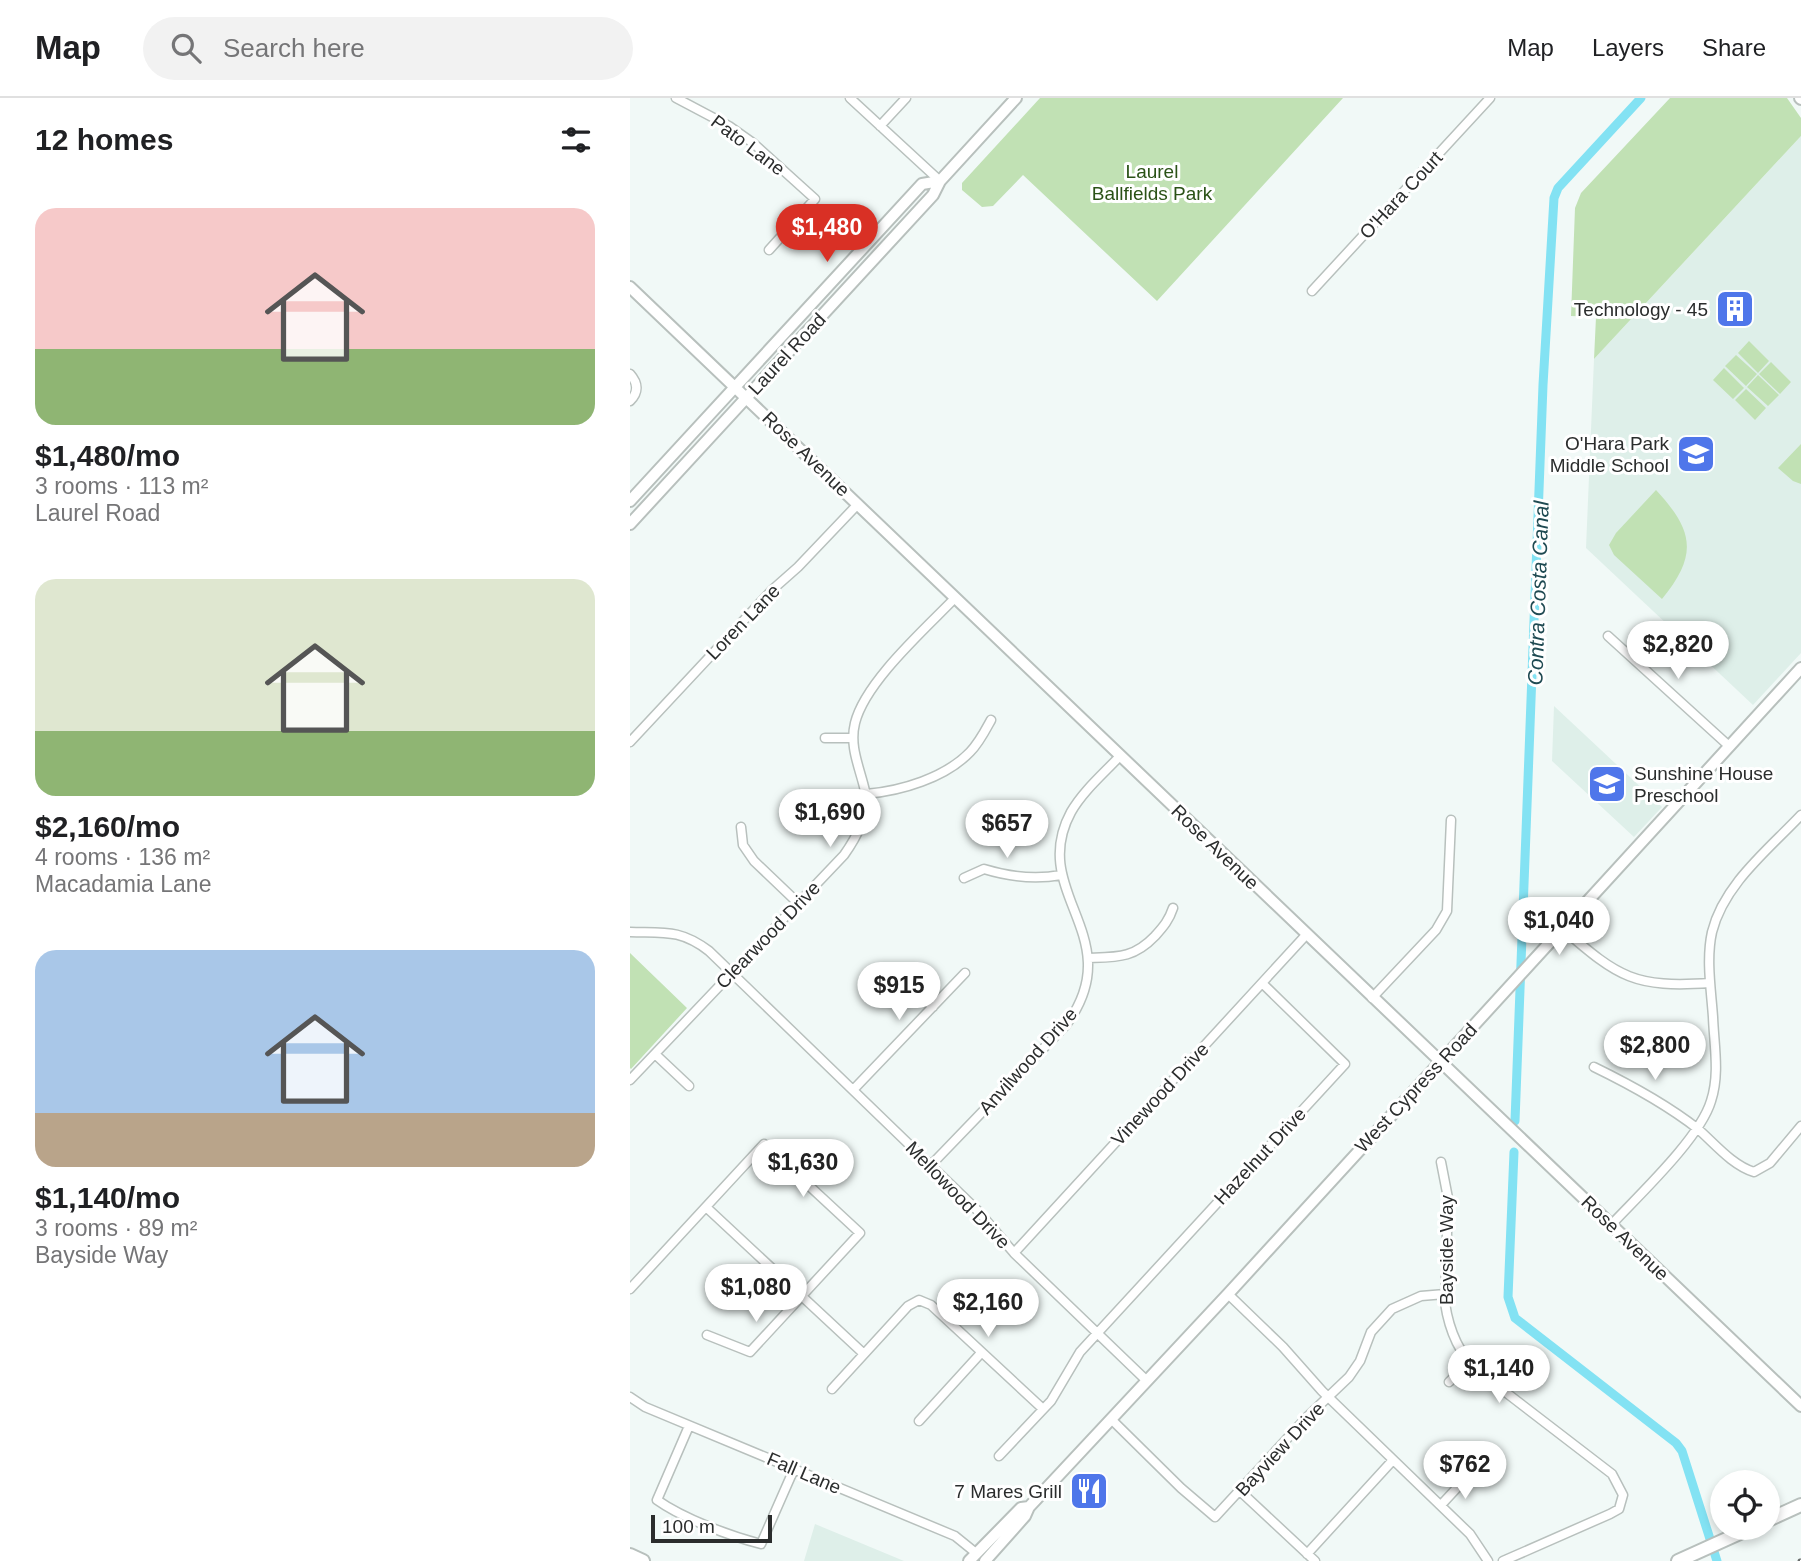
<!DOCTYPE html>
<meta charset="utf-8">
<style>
body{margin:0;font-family:Helvetica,sans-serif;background:#f2f2f2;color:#202124;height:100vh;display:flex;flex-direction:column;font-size:26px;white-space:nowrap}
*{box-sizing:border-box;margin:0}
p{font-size:23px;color:#757577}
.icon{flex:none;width:38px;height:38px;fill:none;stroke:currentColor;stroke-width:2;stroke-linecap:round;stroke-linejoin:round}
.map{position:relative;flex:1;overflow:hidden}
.side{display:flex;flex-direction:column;background:#fff;width:630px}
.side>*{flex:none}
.fabs{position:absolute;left:1080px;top:1372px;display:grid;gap:14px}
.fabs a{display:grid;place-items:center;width:70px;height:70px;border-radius:50%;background:#fff;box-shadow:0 4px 10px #0003;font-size:35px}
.scale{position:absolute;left:21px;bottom:18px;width:121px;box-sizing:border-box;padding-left:7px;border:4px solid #2b2d2d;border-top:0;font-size:19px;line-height:24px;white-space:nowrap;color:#2b2d2d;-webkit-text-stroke:5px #fff;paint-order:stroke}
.price{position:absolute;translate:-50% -60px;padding:0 16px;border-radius:24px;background:#fff;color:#222;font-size:23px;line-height:46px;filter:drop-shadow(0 2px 4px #0008)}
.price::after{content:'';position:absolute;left:50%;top:42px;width:21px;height:16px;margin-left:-10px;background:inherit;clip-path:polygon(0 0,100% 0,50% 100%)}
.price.current{background:#d93025;color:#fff}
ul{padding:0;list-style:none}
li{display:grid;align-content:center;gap:14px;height:371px;padding:0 35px}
li span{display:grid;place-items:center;height:217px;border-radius:21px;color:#555}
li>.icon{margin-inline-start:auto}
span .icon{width:126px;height:126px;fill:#fffc;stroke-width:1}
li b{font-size:30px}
h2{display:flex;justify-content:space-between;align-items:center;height:84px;padding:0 35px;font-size:30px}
header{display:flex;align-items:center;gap:42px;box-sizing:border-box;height:98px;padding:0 35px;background:#fff;border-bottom:2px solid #e0e0e0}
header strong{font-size:33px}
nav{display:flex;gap:38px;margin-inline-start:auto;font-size:24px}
.search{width:490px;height:63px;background:#f2f2f2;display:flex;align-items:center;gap:18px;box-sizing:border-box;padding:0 24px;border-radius:38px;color:#757577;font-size:26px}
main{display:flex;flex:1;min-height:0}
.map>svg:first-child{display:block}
.built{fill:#deefe9}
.green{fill:#c1e1b4}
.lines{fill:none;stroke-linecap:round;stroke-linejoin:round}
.canal{stroke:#83e2f3;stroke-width:9}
.street-casing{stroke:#b8c0bd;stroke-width:11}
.secondary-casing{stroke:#b8c0bd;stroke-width:14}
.primary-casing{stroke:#b8c0bd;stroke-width:16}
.street{stroke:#fff;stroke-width:8}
.secondary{stroke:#fff;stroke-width:10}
.primary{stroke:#fff;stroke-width:12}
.rail-casing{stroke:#6a6d6d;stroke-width:5}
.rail{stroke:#fff;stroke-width:2.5;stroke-dasharray:8;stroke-linecap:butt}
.labels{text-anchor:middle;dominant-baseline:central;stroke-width:6;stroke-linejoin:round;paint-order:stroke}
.street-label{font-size:19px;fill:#2b2d2d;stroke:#fff}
.park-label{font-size:19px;fill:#2a5216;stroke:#fff}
.poi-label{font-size:19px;fill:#2b2d2d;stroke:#fff;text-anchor:end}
.water-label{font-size:21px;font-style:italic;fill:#1f4a52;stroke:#fff}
</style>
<header>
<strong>Map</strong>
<div class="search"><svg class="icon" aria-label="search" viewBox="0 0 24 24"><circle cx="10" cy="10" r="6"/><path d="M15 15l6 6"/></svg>Search here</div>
<nav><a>Map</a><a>Layers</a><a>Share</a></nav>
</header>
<main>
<section class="side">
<h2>12 homes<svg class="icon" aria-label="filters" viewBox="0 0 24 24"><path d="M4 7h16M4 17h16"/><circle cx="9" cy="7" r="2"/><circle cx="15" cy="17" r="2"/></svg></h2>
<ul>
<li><span style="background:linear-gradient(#f6c9c9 65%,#8fb573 0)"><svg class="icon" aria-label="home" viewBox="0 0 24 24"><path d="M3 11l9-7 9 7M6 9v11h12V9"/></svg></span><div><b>$1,480/mo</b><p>3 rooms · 113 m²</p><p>Laurel Road</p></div></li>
<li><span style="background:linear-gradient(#dfe7d0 70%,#8fb573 0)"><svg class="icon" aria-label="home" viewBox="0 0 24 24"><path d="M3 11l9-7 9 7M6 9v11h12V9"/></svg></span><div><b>$2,160/mo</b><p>4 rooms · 136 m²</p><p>Macadamia Lane</p></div></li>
<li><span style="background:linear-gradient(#a9c7e8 75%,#b9a48a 0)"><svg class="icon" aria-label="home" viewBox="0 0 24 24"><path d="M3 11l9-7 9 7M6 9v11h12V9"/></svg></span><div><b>$1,140/mo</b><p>3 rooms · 89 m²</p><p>Bayside Way</p></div></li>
</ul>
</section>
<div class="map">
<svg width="1171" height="1463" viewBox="0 0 1171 1463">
<rect width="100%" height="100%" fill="#f1f9f7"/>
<path class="built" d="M1171 38V555L1123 607 956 450 964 261Z
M924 608 1032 709 1004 739 922 663Z
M185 1426 274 1463H174Z"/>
<path class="green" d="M410 0H713L527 203 393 77 363 108 352 109 332 92V85Z
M1040 0H1157L1171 20V38L964 261 966 219 941 218 945 110 951 95Z
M1119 243 1139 263 1128 275 1108 255Z
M1106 257 1127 276 1116 288 1095 268Z
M1141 264 1161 284 1150 296 1129 276Z
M1094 270 1114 290 1103 301 1083 282Z
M1128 277 1149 297 1138 308 1117 289Z
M1116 291 1136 310 1125 322 1105 302Z
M1171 346V386L1163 383 1148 370Z
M1026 392C1064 433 1068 457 1032 501L984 457 979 447 986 435Z
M0 855 57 910 1 971 0 970Z"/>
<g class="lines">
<path class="canal" d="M885 1023 913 287 924 100 928 90 1011 0
M884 1054 878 1199 885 1220 1046 1345 1052 1353 1087 1463"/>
<defs>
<path id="street" d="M46 0 99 28 123 45 185 101 139 152
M220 0 310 83
M250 28 276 0
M682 193 860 0
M0 276C8 285 9 294 0 303
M978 538 1099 648
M195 640H223
M0 644 142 492 168 469 228 406
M236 696C271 693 315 680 340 654 349 645 355 633 361 622
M111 729 113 747 124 763 168 805
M334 780 354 771C380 779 404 782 431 777
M933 831C989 880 1005 890 1080 885
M0 834C34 835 50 831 79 853L349 1114 384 1155 517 1283
M459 860C488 859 504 860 525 838 534 828 539 822 543 810
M263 871 303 909
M742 900 806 832 817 813 821 722
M25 956 59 988
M964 969C1001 987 1036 1006 1068 1031 1085 1046 1102 1067 1124 1074L1140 1065 1171 1028
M0 982 214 757C226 740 240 715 235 693 230 670 219 649 225 625 235 584 295 531 325 500
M223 992 335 875
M811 1064 818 1100 815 1205C819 1232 828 1255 848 1273L982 1376 993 1397 989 1411 980 1416 873 1463
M301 1067 436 927C501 839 397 795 441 714 453 693 473 676 490 658
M76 1109 234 1256
M981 1127C1009 1097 1070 1040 1081 1003 1090 976 1084 947 1083 919 1081 891 1076 861 1082 834 1094 786 1139 751 1171 717
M384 1155 676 837
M0 1191 134 1046 230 1135 120 1254 77 1237
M598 1196 653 1249 692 1293 840 1436 858 1463
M819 1284 839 1265
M202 1291 278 1208 289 1202 301 1207 413 1311
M0 1299 15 1309 325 1438 346 1455
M481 1321 551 1390 585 1419 677 1319 719 1279 730 1263 741 1234 762 1211 791 1198 815 1196
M289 1323 351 1255
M59 1328 27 1402C54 1421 100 1438 131 1446L164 1371
M369 1358 421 1303 450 1254 715 966 632 885
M610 1393 685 1463
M811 1407 837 1379
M677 1456 763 1362"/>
<path id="secondary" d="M1170 0 1171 1
M0 189 1171 1308
M0 403 292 86 310 83
M0 426 303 97 310 83 386 0
M339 1463 391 1410 399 1409
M355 1463 395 1418 399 1409 598 1196 1171 570"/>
<path id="primary" d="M1138 1422 1171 1407
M0 1457 13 1463
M1048 1463 1121 1430"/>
</defs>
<use href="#street" class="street-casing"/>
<use href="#secondary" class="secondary-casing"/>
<use href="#primary" class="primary-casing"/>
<use href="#street" class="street"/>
<use href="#secondary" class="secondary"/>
<use href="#primary" class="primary"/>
<defs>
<path id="rail" d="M1170 1463H1171"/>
</defs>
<use href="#rail" class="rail-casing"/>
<use href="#rail" class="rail"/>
</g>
<defs>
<symbol id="building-square" viewBox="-11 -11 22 22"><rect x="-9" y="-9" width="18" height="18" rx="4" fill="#4f76ea" stroke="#fff"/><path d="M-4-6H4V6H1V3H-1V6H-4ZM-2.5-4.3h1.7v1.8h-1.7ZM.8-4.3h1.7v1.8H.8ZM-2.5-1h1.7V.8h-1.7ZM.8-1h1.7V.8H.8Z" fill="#fff"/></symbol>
<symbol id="school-square" viewBox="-11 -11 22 22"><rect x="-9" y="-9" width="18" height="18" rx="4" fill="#4f76ea" stroke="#fff"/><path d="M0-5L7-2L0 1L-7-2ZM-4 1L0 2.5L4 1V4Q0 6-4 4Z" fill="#fff"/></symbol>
<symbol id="restaurant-square" viewBox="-11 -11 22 22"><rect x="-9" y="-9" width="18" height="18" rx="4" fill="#4f76ea" stroke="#fff"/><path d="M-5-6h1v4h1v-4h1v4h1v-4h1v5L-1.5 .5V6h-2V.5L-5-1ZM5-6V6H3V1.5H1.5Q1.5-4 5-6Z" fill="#fff"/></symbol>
</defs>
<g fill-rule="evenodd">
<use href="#building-square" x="1083" y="189" width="44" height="44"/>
<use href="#school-square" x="1044" y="334" width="44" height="44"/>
<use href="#school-square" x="955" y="664" width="44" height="44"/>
<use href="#restaurant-square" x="437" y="1371" width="44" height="44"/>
</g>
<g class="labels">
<g class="street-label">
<text transform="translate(118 47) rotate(37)">Pato Lane</text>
<text transform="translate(771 97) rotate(-47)">O'Hara Court</text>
<text transform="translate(157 256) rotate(-47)">Laurel Road</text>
<text transform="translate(176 356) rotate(44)">Rose Avenue</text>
<text transform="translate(113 524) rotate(-46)">Loren Lane</text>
<text transform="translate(585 749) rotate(44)">Rose Avenue</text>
<text transform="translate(138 837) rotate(-46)">Clearwood Drive</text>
<text transform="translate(398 963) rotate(-48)">Anvilwood Drive</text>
<text transform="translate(786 990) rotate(-47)">West Cypress Road</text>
<text transform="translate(530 996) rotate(-47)">Vinewood Drive</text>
<text transform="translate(630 1058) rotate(-47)">Hazelnut Drive</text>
<text transform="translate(328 1097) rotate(46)">Mellowood Drive</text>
<text transform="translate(995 1140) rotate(44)">Rose Avenue</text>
<text transform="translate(816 1152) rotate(-90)">Bayside Way</text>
<text transform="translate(650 1351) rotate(-47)">Bayview Drive</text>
<text transform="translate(174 1375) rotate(23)">Fall Lane</text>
</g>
<g class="park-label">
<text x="522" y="73">Laurel<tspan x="522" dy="22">Ballfields Park</tspan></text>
</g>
<g class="poi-label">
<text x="1078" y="211">Technology - 45</text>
<text x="1039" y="345">O'Hara Park<tspan x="1039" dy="22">Middle School</tspan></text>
<text x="1004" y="675" text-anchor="start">Sunshine House<tspan x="1004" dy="22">Preschool</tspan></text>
<text x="432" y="1393">7 Mares Grill</text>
</g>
<g class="water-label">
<text transform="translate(908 495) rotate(-88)">Contra Costa Canal</text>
</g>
</g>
</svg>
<div class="fabs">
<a><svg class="icon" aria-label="locate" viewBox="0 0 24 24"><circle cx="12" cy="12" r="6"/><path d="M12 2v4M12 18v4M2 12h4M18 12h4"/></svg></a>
</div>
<div class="scale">100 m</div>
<b class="price current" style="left:197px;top:166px">$1,480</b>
<b class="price" style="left:1048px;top:583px">$2,820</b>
<b class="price" style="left:200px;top:751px">$1,690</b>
<b class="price" style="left:377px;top:762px">$657</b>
<b class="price" style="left:929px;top:859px">$1,040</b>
<b class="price" style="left:269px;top:924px">$915</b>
<b class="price" style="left:1025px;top:984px">$2,800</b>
<b class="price" style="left:173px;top:1101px">$1,630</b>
<b class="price" style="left:126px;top:1226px">$1,080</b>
<b class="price" style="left:358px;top:1241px">$2,160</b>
<b class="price" style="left:869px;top:1307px">$1,140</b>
<b class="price" style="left:835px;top:1403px">$762</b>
</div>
</main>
